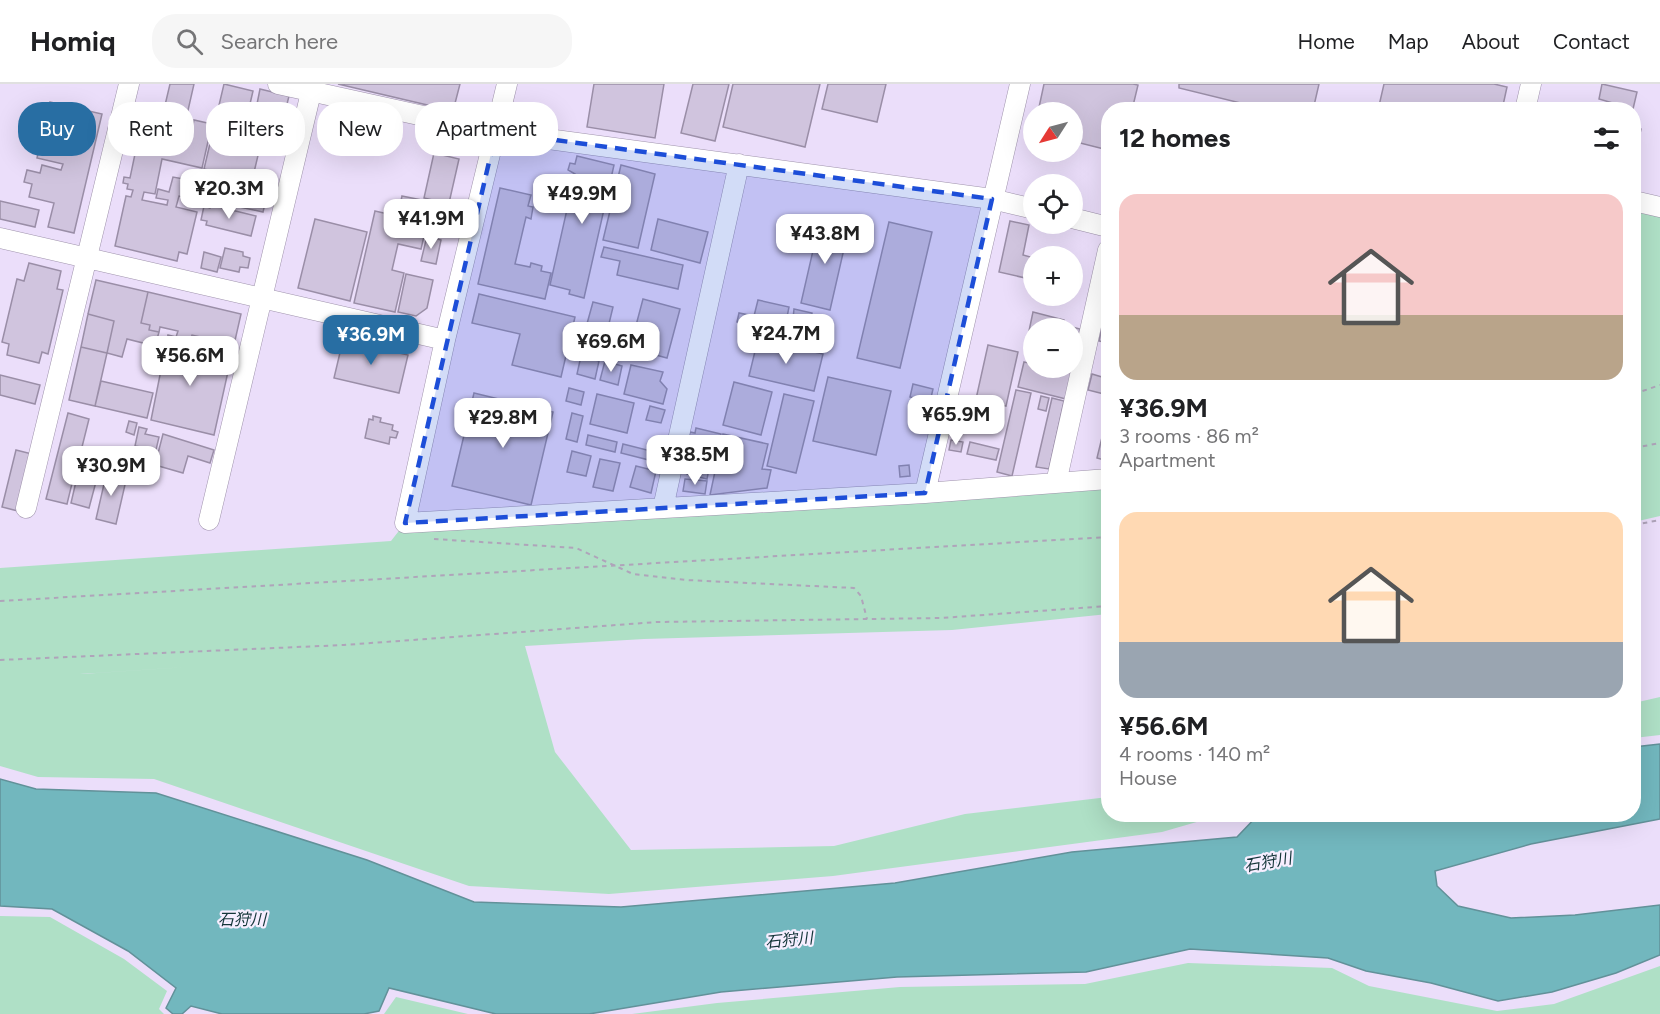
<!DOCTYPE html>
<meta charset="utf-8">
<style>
body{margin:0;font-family:Figtree,"Noto Sans JP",sans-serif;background:#f6f6f6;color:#202124;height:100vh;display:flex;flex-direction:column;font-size:22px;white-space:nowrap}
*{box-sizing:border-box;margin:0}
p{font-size:20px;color:#757577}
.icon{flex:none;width:33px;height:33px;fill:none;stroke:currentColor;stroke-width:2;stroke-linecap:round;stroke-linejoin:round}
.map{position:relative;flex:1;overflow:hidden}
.drawer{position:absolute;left:1101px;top:18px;width:540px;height:720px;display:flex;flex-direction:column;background:#fff;border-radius:24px;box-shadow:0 6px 24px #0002}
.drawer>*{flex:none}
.guide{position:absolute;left:18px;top:18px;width:570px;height:54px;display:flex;gap:12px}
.needle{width:39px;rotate:234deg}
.controls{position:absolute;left:1023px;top:18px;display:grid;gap:12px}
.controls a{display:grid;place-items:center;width:60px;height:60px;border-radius:50%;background:#fff;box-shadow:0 6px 24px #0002;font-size:30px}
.price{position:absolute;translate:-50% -51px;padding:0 14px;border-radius:12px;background:#fff;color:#222;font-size:20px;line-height:39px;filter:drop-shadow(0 2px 3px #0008)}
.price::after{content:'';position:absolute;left:50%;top:36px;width:18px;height:14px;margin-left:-9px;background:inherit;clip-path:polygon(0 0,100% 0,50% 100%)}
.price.selected{background:#286ea3;color:#fff}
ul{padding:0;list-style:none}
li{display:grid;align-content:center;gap:12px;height:318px;padding:0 18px}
li span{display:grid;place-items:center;height:186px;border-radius:18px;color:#555}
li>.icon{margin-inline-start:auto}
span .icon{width:108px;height:108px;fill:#fffc;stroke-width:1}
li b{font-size:26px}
h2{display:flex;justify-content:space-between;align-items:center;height:72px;padding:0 18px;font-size:26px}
.chip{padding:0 21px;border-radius:24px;background:#fff;box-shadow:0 6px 24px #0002;font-size:21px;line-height:54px}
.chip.selected{background:#286ea3;color:#fff}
header{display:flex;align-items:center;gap:36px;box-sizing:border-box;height:84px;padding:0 30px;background:#fff;border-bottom:2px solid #e0e0e0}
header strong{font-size:28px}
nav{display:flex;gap:33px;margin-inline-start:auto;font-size:21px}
.search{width:420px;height:54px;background:#f6f6f6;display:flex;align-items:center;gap:15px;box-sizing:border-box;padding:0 21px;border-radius:24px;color:#757577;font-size:22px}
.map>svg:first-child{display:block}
.green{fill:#afe0c6;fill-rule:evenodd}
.water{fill:#72b7be;stroke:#629199;stroke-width:1.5}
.building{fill:#d0c4de;stroke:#9a8ea7;stroke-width:1.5}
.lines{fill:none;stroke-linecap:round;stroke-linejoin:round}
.minor-casing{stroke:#9f93ac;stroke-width:21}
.path{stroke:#afa4ba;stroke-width:2;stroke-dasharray:4.5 4.5;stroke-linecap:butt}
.minor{stroke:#fff;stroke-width:20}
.marked{fill:#1d4ed8;fill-opacity:0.2;stroke:#1d4ed8;stroke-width:4.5;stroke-dasharray:12 8;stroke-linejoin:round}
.labels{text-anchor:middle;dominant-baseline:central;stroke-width:4.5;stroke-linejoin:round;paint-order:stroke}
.water-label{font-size:16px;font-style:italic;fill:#133539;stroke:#f6eeff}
</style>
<header>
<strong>Homiq</strong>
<div class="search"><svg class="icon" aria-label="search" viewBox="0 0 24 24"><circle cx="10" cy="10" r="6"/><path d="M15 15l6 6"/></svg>Search here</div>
<nav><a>Home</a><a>Map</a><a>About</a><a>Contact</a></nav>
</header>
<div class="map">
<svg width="1660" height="930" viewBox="0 0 1660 930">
<rect width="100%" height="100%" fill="#ebdefa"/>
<path class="green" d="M1634 119 1660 126V432L1634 438Z
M1108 395V530L952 546 644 555 525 562 555 668 631 766 834 762 965 730 1108 713V730L1221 731 1162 748 833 792 609 810 469 802 154 695 38 693 0 682V484L391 457 405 439ZM461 565 81 590H80Z
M1660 613V651L1634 654V619Z
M0 832 50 833 124 875 167 907 159 925 164 930H0Z
M1188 879 1332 884 1369 902 1497 927 1554 920 1660 882V930H632L717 919 900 903 1085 900Z
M396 913 468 930H384Z"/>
<path class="water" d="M1660 660V735L1531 760 1435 787 1437 802 1458 822 1511 834 1575 831 1660 821V871L1616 889 1552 908 1498 917 1431 899 1366 887 1328 874 1190 865 1086 888 897 893 721 908 589 930H496L389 904 379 927 364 930H222L191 922 182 930H173L166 924 176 904 128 867 52 825 0 822V695L36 705 156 709 367 776 474 818 621 823 895 799 1072 768 1237 753 1258 731 1634 730V663Z"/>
<path class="building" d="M170 0H194L181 57 189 59 194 36 212 40 202 84 162 75 155 110 144 108 142 116 167 121 168 116 156 114 158 105 169 108 173 93 184 95 183 101 192 103 190 114 179 112 176 123 197 128 187 170 179 168 177 177 115 162 126 112 131 113 133 106 127 105 128 100 123 99 124 93 130 94 139 51 157 55Z
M224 0 253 7 240 63 259 67 252 97 204 85Z
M338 0H460L453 27Z
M594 0H664L655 54 587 43Z
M693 0H729L715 57 681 49Z
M733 0H820L805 63 723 43Z
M828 0H886L877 38 822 25Z
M1044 0H1133L1138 1 1132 26H1108V66L1072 57V28H1038Z
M1179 0H1319L1313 26H1269L1179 4Z
M1384 0H1494L1507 3 1502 26H1378Z
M1602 0 1637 8 1633 25 1599 15Z
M260 5 289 12 285 28 257 20Z
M50 18 102 30 74 149 48 143 54 119 29 113 32 100 24 98 27 86 40 89 42 81 61 86 63 80 37 74Z
M1634 43 1641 45 1634 79Z
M434 69 459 75 444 141 432 138 437 117 424 114Z
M577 72 614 81 584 214 569 210 570 206 550 201 575 90 568 86 570 79 575 80Z
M621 81 655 90 638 164 603 156Z
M202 92 222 97 223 92 232 94 231 99 268 107 263 128 197 114Z
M500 104 531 111 528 122 533 123 531 135 526 133 515 180 530 183 531 179 542 182 541 187 551 189 545 215 478 200Z
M402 112 432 118 428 137 398 131Z
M0 117 39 126 35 143 0 135Z
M211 121 256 132 251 152 206 141 207 137 201 136 204 122 210 124Z
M375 127 427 139 421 165 398 160 392 186 404 189 395 228 354 219Z
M315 135 367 148 350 217 298 204Z
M658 135 708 148 700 179 651 166Z
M820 136 849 143 830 226 801 219Z
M1010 137 1029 141 1023 171 1034 174V196L999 188Z
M889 138 932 148 900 284 857 274Z
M427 152 441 156 436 180 421 177Z
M604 163 683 181 678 205 617 191 620 177 601 173Z
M225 164 243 168V172L250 174 248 184 240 183 239 188 220 184Z
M204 168 221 173 217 188 201 184Z
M29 179 61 187 57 205 63 206 48 270 42 268 39 279 7 271 9 260 2 258 17 195 24 197Z
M406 190 433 196 427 224 416 232 398 228Z
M96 196 148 208 141 239 150 241 149 246 159 248 155 262 127 255 122 273 107 269 114 237 88 230Z
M148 208 241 230 231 274 211 269 214 256 192 251 190 256 176 253 178 247 160 243 159 248 149 246 150 241 141 239Z
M479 210 575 233 561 293 512 281 520 250 472 239Z
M643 215 680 225 667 274 630 264Z
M758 216 789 223 784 248 737 238 739 229 754 232Z
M593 218 613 223 606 252 585 247Z
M794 225 812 229 810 239 793 235Z
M1033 228 1064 236 1062 244H1034V248L1029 247Z
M88 230 114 237 107 269 81 263Z
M1068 242 1080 245 1077 258 1072 257V244Z
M1102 243 1108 244V259L1099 257Z
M168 251 197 258 195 265 231 274 214 351 151 336Z
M758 255 823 270 814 307 749 292Z
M343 256 408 271 399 309 334 294Z
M988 261 1018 268 1006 322 976 315Z
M81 263 107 269 95 322 69 316Z
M581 272 599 277 595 295 577 290Z
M605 277 622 282 618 301 600 296Z
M1024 278 1034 280V284L1072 289 1066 315 1018 303Z
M631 281 663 288 660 297 667 305 663 320 624 310Z
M1103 289 1108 290V311L1088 306 1092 290 1102 293Z
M0 291 40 301 35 320 0 311Z
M828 293 891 307 876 371 813 357Z
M101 297 153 309 147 334 95 322Z
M734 298 772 308 761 351 723 341Z
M913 300 933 305 930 318 910 313Z
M569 304 584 308 581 321 566 317Z
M1016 306 1031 309 1012 392 997 388Z
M474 309 553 328 531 421 452 402Z
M597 310 634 319 627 349 590 340Z
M784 310 814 317 796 389 767 382Z
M1041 312 1049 314 1046 327 1038 325Z
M1052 314 1064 317 1049 385 1036 383Z
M650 322 665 326 661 339 646 336Z
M68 329 89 335 79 375 93 379 90 387 76 383 67 420 46 415Z
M572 329 583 332 577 358 566 355Z
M373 332 381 334 380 338 393 341 392 346 398 348 396 354 390 353 389 360 365 354 369 335 373 336Z
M129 337 137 339 134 351 126 348Z
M1105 341 1108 342V377L1097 374Z
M139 343 147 345 145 350 159 353 156 366 135 362Z
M696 344 721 350 717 370 712 369 707 395 687 390 692 367 686 366 690 348 695 349Z
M163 350 214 366 210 379 188 372 183 389 155 381Z
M723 350 768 360 762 385 771 386 767 404 710 411Z
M588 351 617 358 615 368 586 361Z
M951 356 963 358 961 368 949 366Z
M970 358 999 365 996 376 967 370Z
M623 360 651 367 649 376 621 369Z
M16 366 32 370 18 427 2 423Z
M572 367 591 372 586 392 567 388Z
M600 375 620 379 613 407 593 403Z
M909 381 910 392 900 393 899 382Z
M636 382 656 387 651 409 630 403Z
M107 387 127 392 116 440 96 435Z
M78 389 97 394 89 424 71 419Z
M685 395 707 397 705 410 683 407Z"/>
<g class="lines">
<defs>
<path id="minor" d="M278 0 496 48 992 115 1034 125
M507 0 445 256 405 439 925 409 1108 395
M1525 26 1531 0
M1634 117 1660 123
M1072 134 1108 143
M0 154 445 256
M1056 399 1108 166
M925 409 1020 0
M26 424 129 0
M663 424 739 80
M209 436 313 0"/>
</defs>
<use href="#minor" class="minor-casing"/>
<path class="path" d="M1634 310 1660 301
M1634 364 1660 359
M1634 441 1660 436
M434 455 576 464 633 490 686 496 854 504 861 512 867 535
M0 517 1108 453
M0 576 344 561 657 538 941 534 1108 522"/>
<use href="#minor" class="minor"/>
</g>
<path class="marked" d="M496 48 992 115 925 409 405 439Z"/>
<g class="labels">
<g class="water-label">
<text transform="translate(1268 778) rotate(-10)">石狩川</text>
<text x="242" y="835">石狩川</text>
<text transform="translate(789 856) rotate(-6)">石狩川</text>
</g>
</g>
</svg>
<div class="controls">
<a><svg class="needle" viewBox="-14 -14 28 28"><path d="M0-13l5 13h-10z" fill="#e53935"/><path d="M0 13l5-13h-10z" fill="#757577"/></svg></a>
<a><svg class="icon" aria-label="locate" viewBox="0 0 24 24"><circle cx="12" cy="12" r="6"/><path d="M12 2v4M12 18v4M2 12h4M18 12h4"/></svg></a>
<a>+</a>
<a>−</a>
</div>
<b class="price" style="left:229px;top:136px">¥20.3M</b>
<b class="price" style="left:582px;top:141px">¥49.9M</b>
<b class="price" style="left:431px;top:166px">¥41.9M</b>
<b class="price" style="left:825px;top:181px">¥43.8M</b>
<b class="price" style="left:786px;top:281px">¥24.7M</b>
<b class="price selected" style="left:371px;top:282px">¥36.9M</b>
<b class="price" style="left:611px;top:289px">¥69.6M</b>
<b class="price" style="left:190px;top:303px">¥56.6M</b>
<b class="price" style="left:956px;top:362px">¥65.9M</b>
<b class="price" style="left:503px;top:365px">¥29.8M</b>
<b class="price" style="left:695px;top:402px">¥38.5M</b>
<b class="price" style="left:111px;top:413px">¥30.9M</b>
<div class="guide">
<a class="chip selected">Buy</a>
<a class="chip">Rent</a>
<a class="chip">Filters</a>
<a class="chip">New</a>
<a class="chip">Apartment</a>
</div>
<section class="drawer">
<h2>12 homes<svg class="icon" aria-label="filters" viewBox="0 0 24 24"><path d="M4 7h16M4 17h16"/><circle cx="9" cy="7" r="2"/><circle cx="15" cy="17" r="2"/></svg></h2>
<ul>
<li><span style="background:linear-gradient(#f6c9c9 65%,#b9a48a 0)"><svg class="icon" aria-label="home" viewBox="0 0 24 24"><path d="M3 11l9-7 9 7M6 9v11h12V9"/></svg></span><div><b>¥36.9M</b><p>3 rooms · 86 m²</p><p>Apartment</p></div></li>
<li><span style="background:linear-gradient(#ffd9b3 70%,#9aa5b1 0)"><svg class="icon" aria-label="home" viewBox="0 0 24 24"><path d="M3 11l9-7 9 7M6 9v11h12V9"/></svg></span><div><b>¥56.6M</b><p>4 rooms · 140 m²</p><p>House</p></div></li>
</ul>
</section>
</div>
